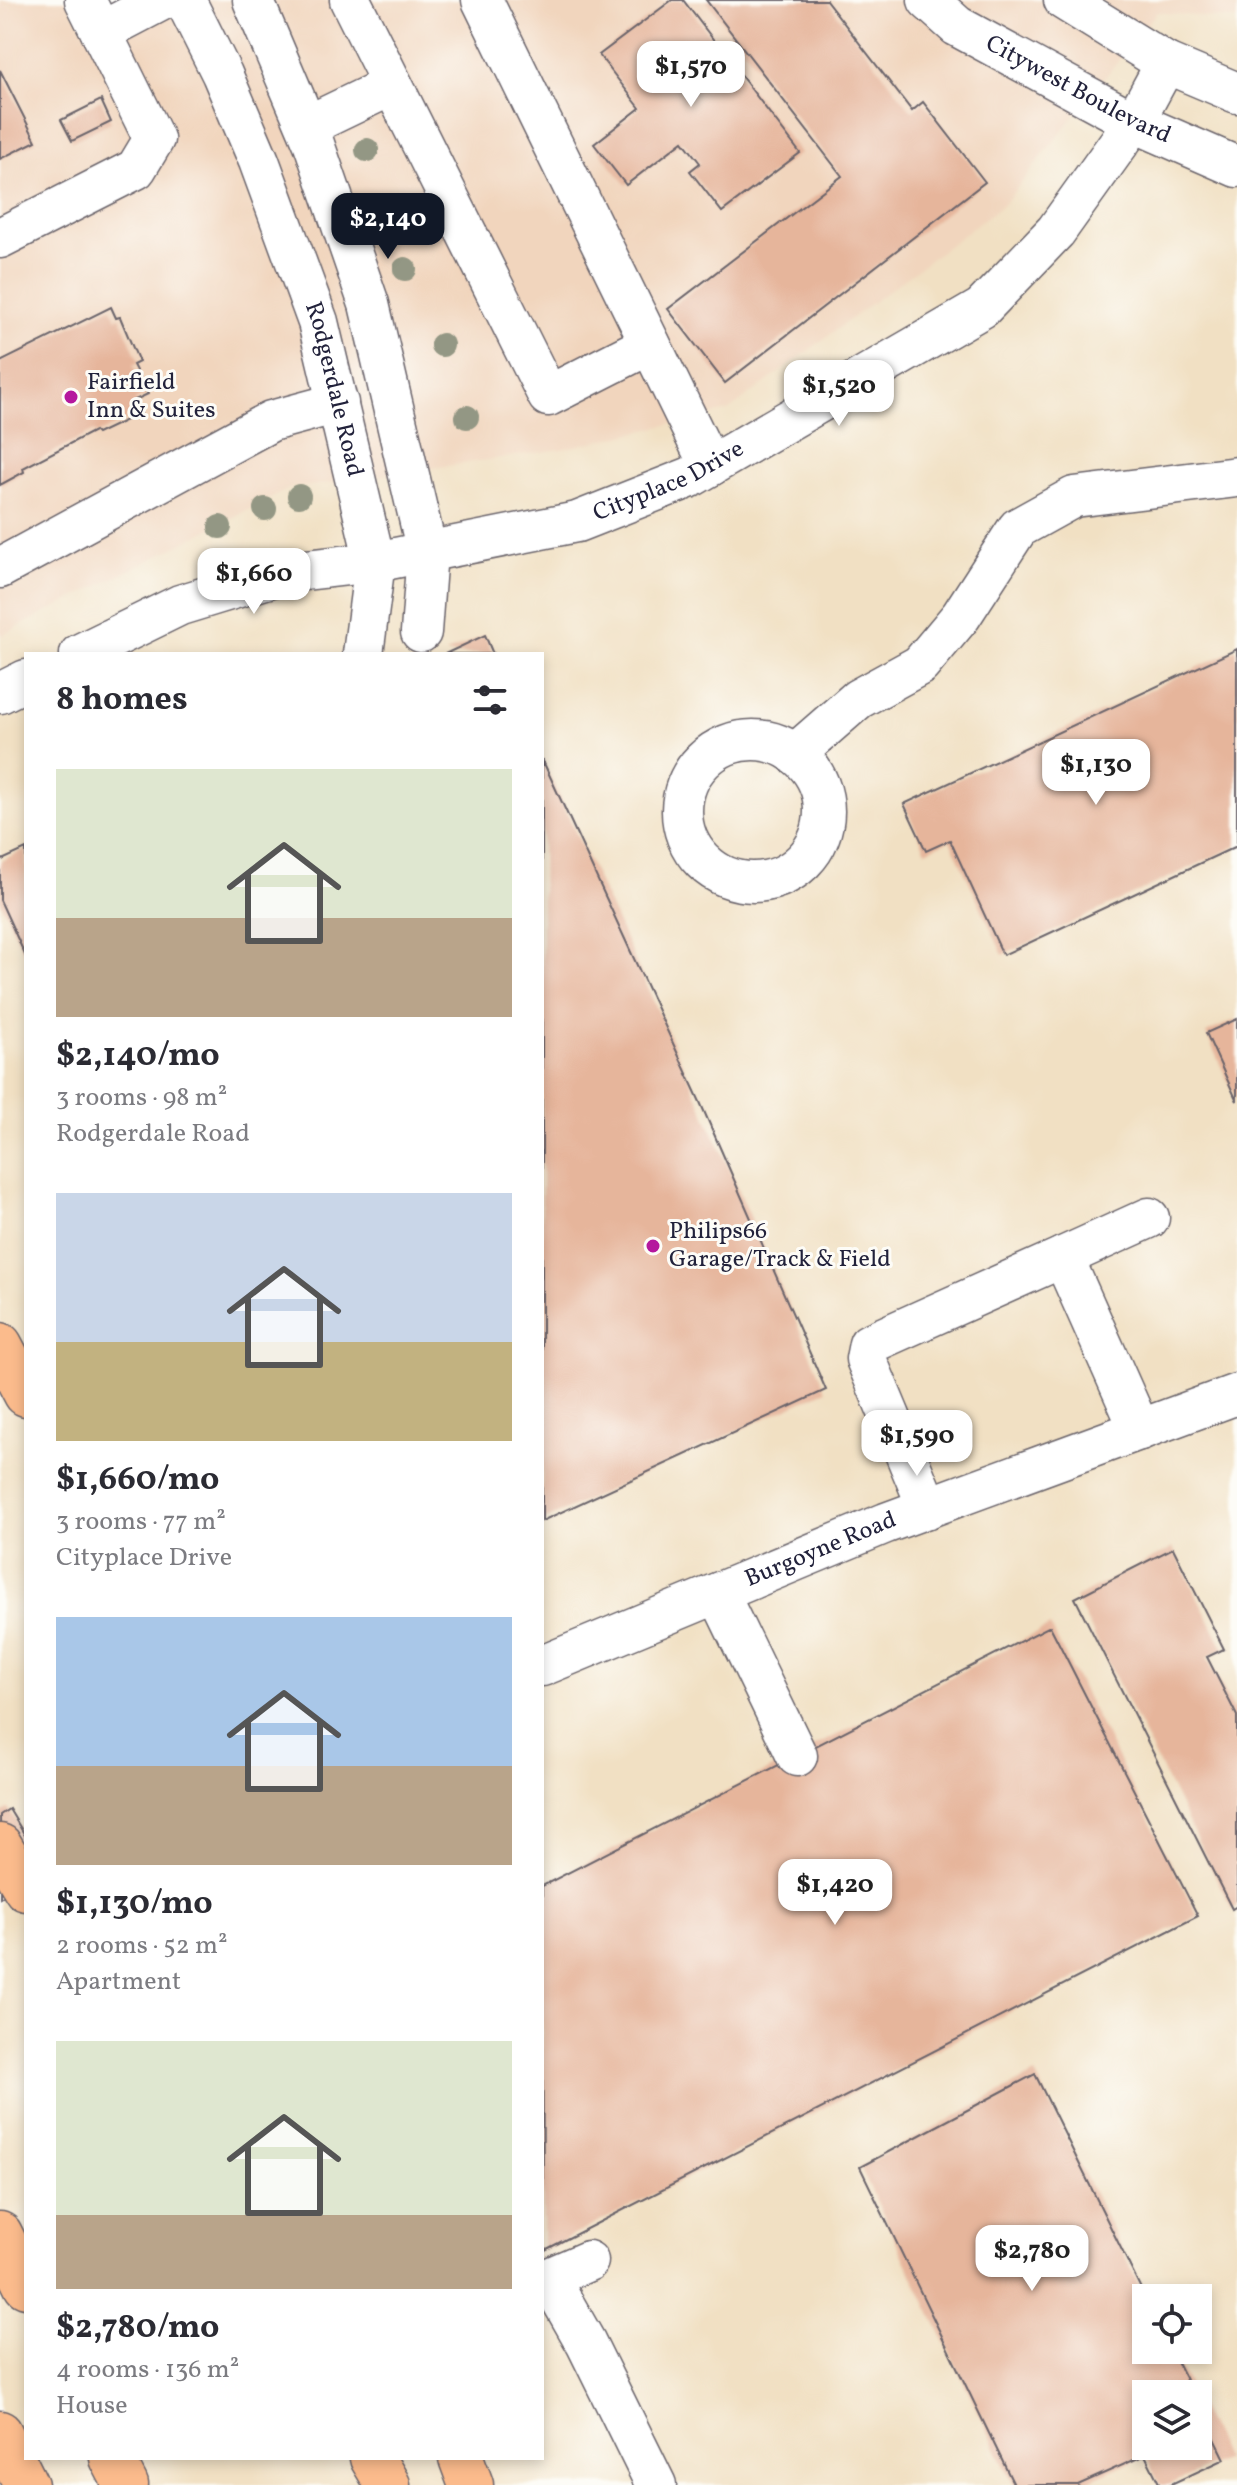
<!DOCTYPE html>
<meta charset="utf-8">
<style>
body{margin:0;font-family:Vollkorn,serif;background:#f7f7f7;color:#2b2b33;height:100vh;display:flex;flex-direction:column;font-size:30px;white-space:nowrap}
*{box-sizing:border-box;margin:0}
p{font-size:26px;color:#7c7c81}
.icon{flex:none;width:44px;height:44px;fill:none;stroke:currentColor;stroke-width:2;stroke-linecap:round;stroke-linejoin:round}
.map{position:relative;flex:1;overflow:hidden}
.side{position:absolute;left:24px;top:652px;width:520px;height:1808px;display:flex;flex-direction:column;background:#fff;border-radius:0px;box-shadow:0 4px 12px #0003}
.side>*{flex:none}
.controls{position:absolute;left:1132px;top:2284px;display:grid;gap:16px}
.controls a{display:grid;place-items:center;width:80px;height:80px;border-radius:0px;background:#fff;box-shadow:0 4px 12px #0003;font-size:40px}
.price{position:absolute;translate:-50% -68px;padding:0 18px;border-radius:16px;background:#fff;color:#222;font-size:26px;line-height:52px;filter:drop-shadow(0 2px 4px #0008)}
.price::after{content:'';position:absolute;left:50%;top:48px;width:24px;height:18px;margin-left:-12px;background:inherit;clip-path:polygon(0 0,100% 0,50% 100%)}
.price.active{background:#111827;color:#fff}
ul{padding:0;list-style:none}
li{display:grid;align-content:center;gap:16px;height:424px;padding:0 32px}
li span{display:grid;place-items:center;height:248px;border-radius:0px;color:#555}
li>.icon{margin-inline-start:auto}
span .icon{width:144px;height:144px;fill:#fffc;stroke-width:1}
li b{font-size:34px}
h2{display:flex;justify-content:space-between;align-items:center;height:96px;padding:0 32px;font-size:34px}
.map>svg:first-child{display:block}
.built{fill:#f1d5bd}
.building{fill:#e6b59b}
.lines{fill:none;stroke-linecap:round;stroke-linejoin:round}
.minor-casing{stroke:#6a646b;stroke-width:43}
.major-casing{stroke:#6a646b;stroke-width:47}
.highway-casing{stroke:#6a646b;stroke-width:47}
.minor{stroke:#fff;stroke-width:40}
.major{stroke:#fbbb8c;stroke-width:44}
.highway{stroke:#fbbb8c;stroke-width:44}
.tree{fill:#939784}
.poi-dot{fill:#b5179e;stroke:#fdfcf7;stroke-width:3}
.labels{text-anchor:middle;dominant-baseline:central;stroke-width:6;stroke-linejoin:round;paint-order:stroke}
.street-label{font-size:24px;fill:#22223b;stroke:#fdfcf7}
.poi-label{font-size:24px;fill:#22223b;stroke:#fdfcf7;text-anchor:start}
</style>
<div class="map">
<svg width="1237" height="2485" viewBox="0 0 1237 2485">
<rect width="100%" height="100%" fill="#fdfcf7"/>
<filter id="ink" filterUnits="userSpaceOnUse"><feTurbulence type="fractalNoise" baseFrequency=".0125" numOctaves="2"/><feDisplacementMap in="SourceGraphic" scale="16" xChannelSelector="R" yChannelSelector="G"/><feConvolveMatrix kernelMatrix="1 2 1 2 8 2 1 2 1" color-interpolation-filters="sRGB"/></filter>
<filter id="wash" filterUnits="userSpaceOnUse"><feTurbulence type="fractalNoise" baseFrequency=".006" numOctaves="4" result="noise"/><feDisplacementMap in="SourceGraphic" scale="32" xChannelSelector="R" yChannelSelector="G"/><feGaussianBlur stdDeviation="1.8" result="paint"/><feColorMatrix in="noise" values="0 0 0 0 0 0 0 0 0 0 0 0 0 0 0 0 0 1.4 0 .05"/><feComposite in="paint" operator="in"/></filter>
<g filter="url(#wash)">
<rect width="100%" height="100%" fill="#f1e0c3"/>
<path class="built" d="M0 0H1237V20L1157 12 1005 203 728 411 562 449 289 489 0 636Z"/>
<g id="blocks">
<path class="building" d="M672 0H683L800 153 722 212 690 171 700 163 683 141 626 185 594 144 640 108 599 55Z
M706 0H826L912 111 923 102 985 182 725 383 668 309 842 176Z
M0 70 36 141 0 159Z
M101 100 111 122 72 141 61 120Z
M111 307 116 318 120 317 139 362 133 365 148 394 135 400 141 413 97 434 94 431 23 468 24 472 0 485V362Z
M485 635 493 654H445Z
M1237 649V846L1003 955 950 840 926 851 904 804Z
M542 759 700 1102 826 1390 542 1521Z
M26 849V957L0 900V861Z
M1237 1019V1101L1206 1033Z
M1173 1548 1224 1649 1207 1657 1237 1716V1906L1232 1909 1075 1598Z
M1050 1626 1198 1916 543 2251 542 1886Z
M9 1809 26 1837V1882L0 1898V1815Z
M1035 2074 1146 2299V2350H1171L1193 2394H1146V2446H1198V2404L1225 2459 1169 2485H1160L1145 2455 1078 2485H1014L860 2167Z"/>
</g>
</g>
<g filter="url(#ink)">
<use href="#blocks" fill-opacity="0" stroke="#6a646b" stroke-width="2"/>
<g class="lines">
<defs>
<g id="minor">
<path d="M85 0 101 32 162 0"/>
<path id="s1" d="M185 0 222 74 259 161 318 322 375 562 363 654"/>
<path d="M253 0 314 144 369 304 427 552 421 632"/>
<path d="M350 0 548 396 650 344"/>
<path d="M482 0 710 466"/>
<path id="s2" d="M928 0 957 26 1134 122 1237 167"/>
<path d="M1064 0 1166 63 1237 93"/>
<path d="M307 126 392 85"/>
<path d="M0 238 136 169 154 139 101 32"/>
<path d="M0 568 271 421 338 403"/>
<path id="s3" d="M80 654 180 605 288 572 375 562 577 522 691 477 982 308 1056 231 1134 122 1166 63"/>
<path d="M0 693 26 680"/>
<circle cx="753" cy="811" r="71"/>
<path d="M795 754 858 699 920 665 961 616 1018 528 1074 497 1237 477"/>
<path d="M1063 1257 1149 1218"/>
<path d="M928 1508 866 1359 869 1344 1063 1257 1140 1430"/>
<path d="M718 1593 797 1756"/>
<path id="s4" d="M542 1666 886 1523 1237 1394"/>
<path d="M549 2278 588 2261"/>
<path d="M542 2281 549 2278 586 2343 656 2485"/>
</g>
<path id="major" d="M0 1345 26 1394
M461 2458 471 2485"/>
<path id="highway" d="M0 1846 26 1889
M0 2234 26 2286
M0 2433 26 2485
M112 2458 126 2485
M372 2458 388 2485"/>
</defs>
<use href="#minor" class="minor-casing"/>
<use href="#major" class="major-casing"/>
<use href="#highway" class="highway-casing"/>
<use href="#minor" class="minor"/>
<use href="#major" class="major"/>
<use href="#highway" class="highway"/>
</g>
<g class="tree">
<circle cx="367" cy="150" r="12"/>
<circle cx="405" cy="269" r="12"/>
<circle cx="442" cy="345" r="12"/>
<circle cx="467" cy="417" r="12"/>
<circle cx="299" cy="496" r="12"/>
<circle cx="265" cy="509" r="12"/>
<circle cx="220" cy="527" r="12"/>
</g>
</g>
<g class="poi-dot">
<circle cx="71" cy="397" r="8"/>
<circle cx="653" cy="1246" r="8"/>
</g>
<g class="labels">
<g class="street-label">
<text stroke="none"><textPath href="#s2" startOffset="176">Citywest Boulevard</textPath></text>
<text stroke="none"><textPath href="#s1" startOffset="418">Rodgerdale Road</textPath></text>
<text stroke="none"><textPath href="#s3" startOffset="618">Cityplace Drive</textPath></text>
<text stroke="none"><textPath href="#s4" startOffset="302">Burgoyne Road</textPath></text>
</g>
<g class="poi-label">
<text x="87" y="383">Fairfield<tspan x="87" dy="28">Inn &amp; Suites</tspan></text>
<text x="669" y="1232">Philips66<tspan x="669" dy="28">Garage/Track &amp; Field</tspan></text>
</g>
</g>
</svg>
<div class="controls">
<a><svg class="icon" aria-label="locate" viewBox="0 0 24 24"><circle cx="12" cy="12" r="6"/><path d="M12 2v4M12 18v4M2 12h4M18 12h4"/></svg></a>
<a><svg class="icon" aria-label="layers" viewBox="0 0 24 24"><path d="M12 4l9 5-9 5-9-5zM3 14l9 5 9-5"/></svg></a>
</div>
<b class="price" style="left:691px;top:109px">$1,570</b>
<b class="price active" style="left:388px;top:261px">$2,140</b>
<b class="price" style="left:839px;top:428px">$1,520</b>
<b class="price" style="left:254px;top:616px">$1,660</b>
<b class="price" style="left:1096px;top:807px">$1,130</b>
<b class="price" style="left:917px;top:1478px">$1,590</b>
<b class="price" style="left:835px;top:1927px">$1,420</b>
<b class="price" style="left:1032px;top:2293px">$2,780</b>
<section class="side">
<h2>8 homes<svg class="icon" aria-label="filters" viewBox="0 0 24 24"><path d="M4 7h16M4 17h16"/><circle cx="9" cy="7" r="2"/><circle cx="15" cy="17" r="2"/></svg></h2>
<ul>
<li><span style="background:linear-gradient(#dfe7d0 60%,#b9a48a 0)"><svg class="icon" aria-label="home" viewBox="0 0 24 24"><path d="M3 11l9-7 9 7M6 9v11h12V9"/></svg></span><div><b>$2,140/mo</b><p>3 rooms · 98 m²</p><p>Rodgerdale Road</p></div></li>
<li><span style="background:linear-gradient(#c9d6e8 60%,#c2b280 0)"><svg class="icon" aria-label="home" viewBox="0 0 24 24"><path d="M3 11l9-7 9 7M6 9v11h12V9"/></svg></span><div><b>$1,660/mo</b><p>3 rooms · 77 m²</p><p>Cityplace Drive</p></div></li>
<li><span style="background:linear-gradient(#a9c7e8 60%,#b9a48a 0)"><svg class="icon" aria-label="home" viewBox="0 0 24 24"><path d="M3 11l9-7 9 7M6 9v11h12V9"/></svg></span><div><b>$1,130/mo</b><p>2 rooms · 52 m²</p><p>Apartment</p></div></li>
<li><span style="background:linear-gradient(#dfe7d0 70%,#b9a48a 0)"><svg class="icon" aria-label="home" viewBox="0 0 24 24"><path d="M3 11l9-7 9 7M6 9v11h12V9"/></svg></span><div><b>$2,780/mo</b><p>4 rooms · 136 m²</p><p>House</p></div></li>
</ul>
</section>
</div>
